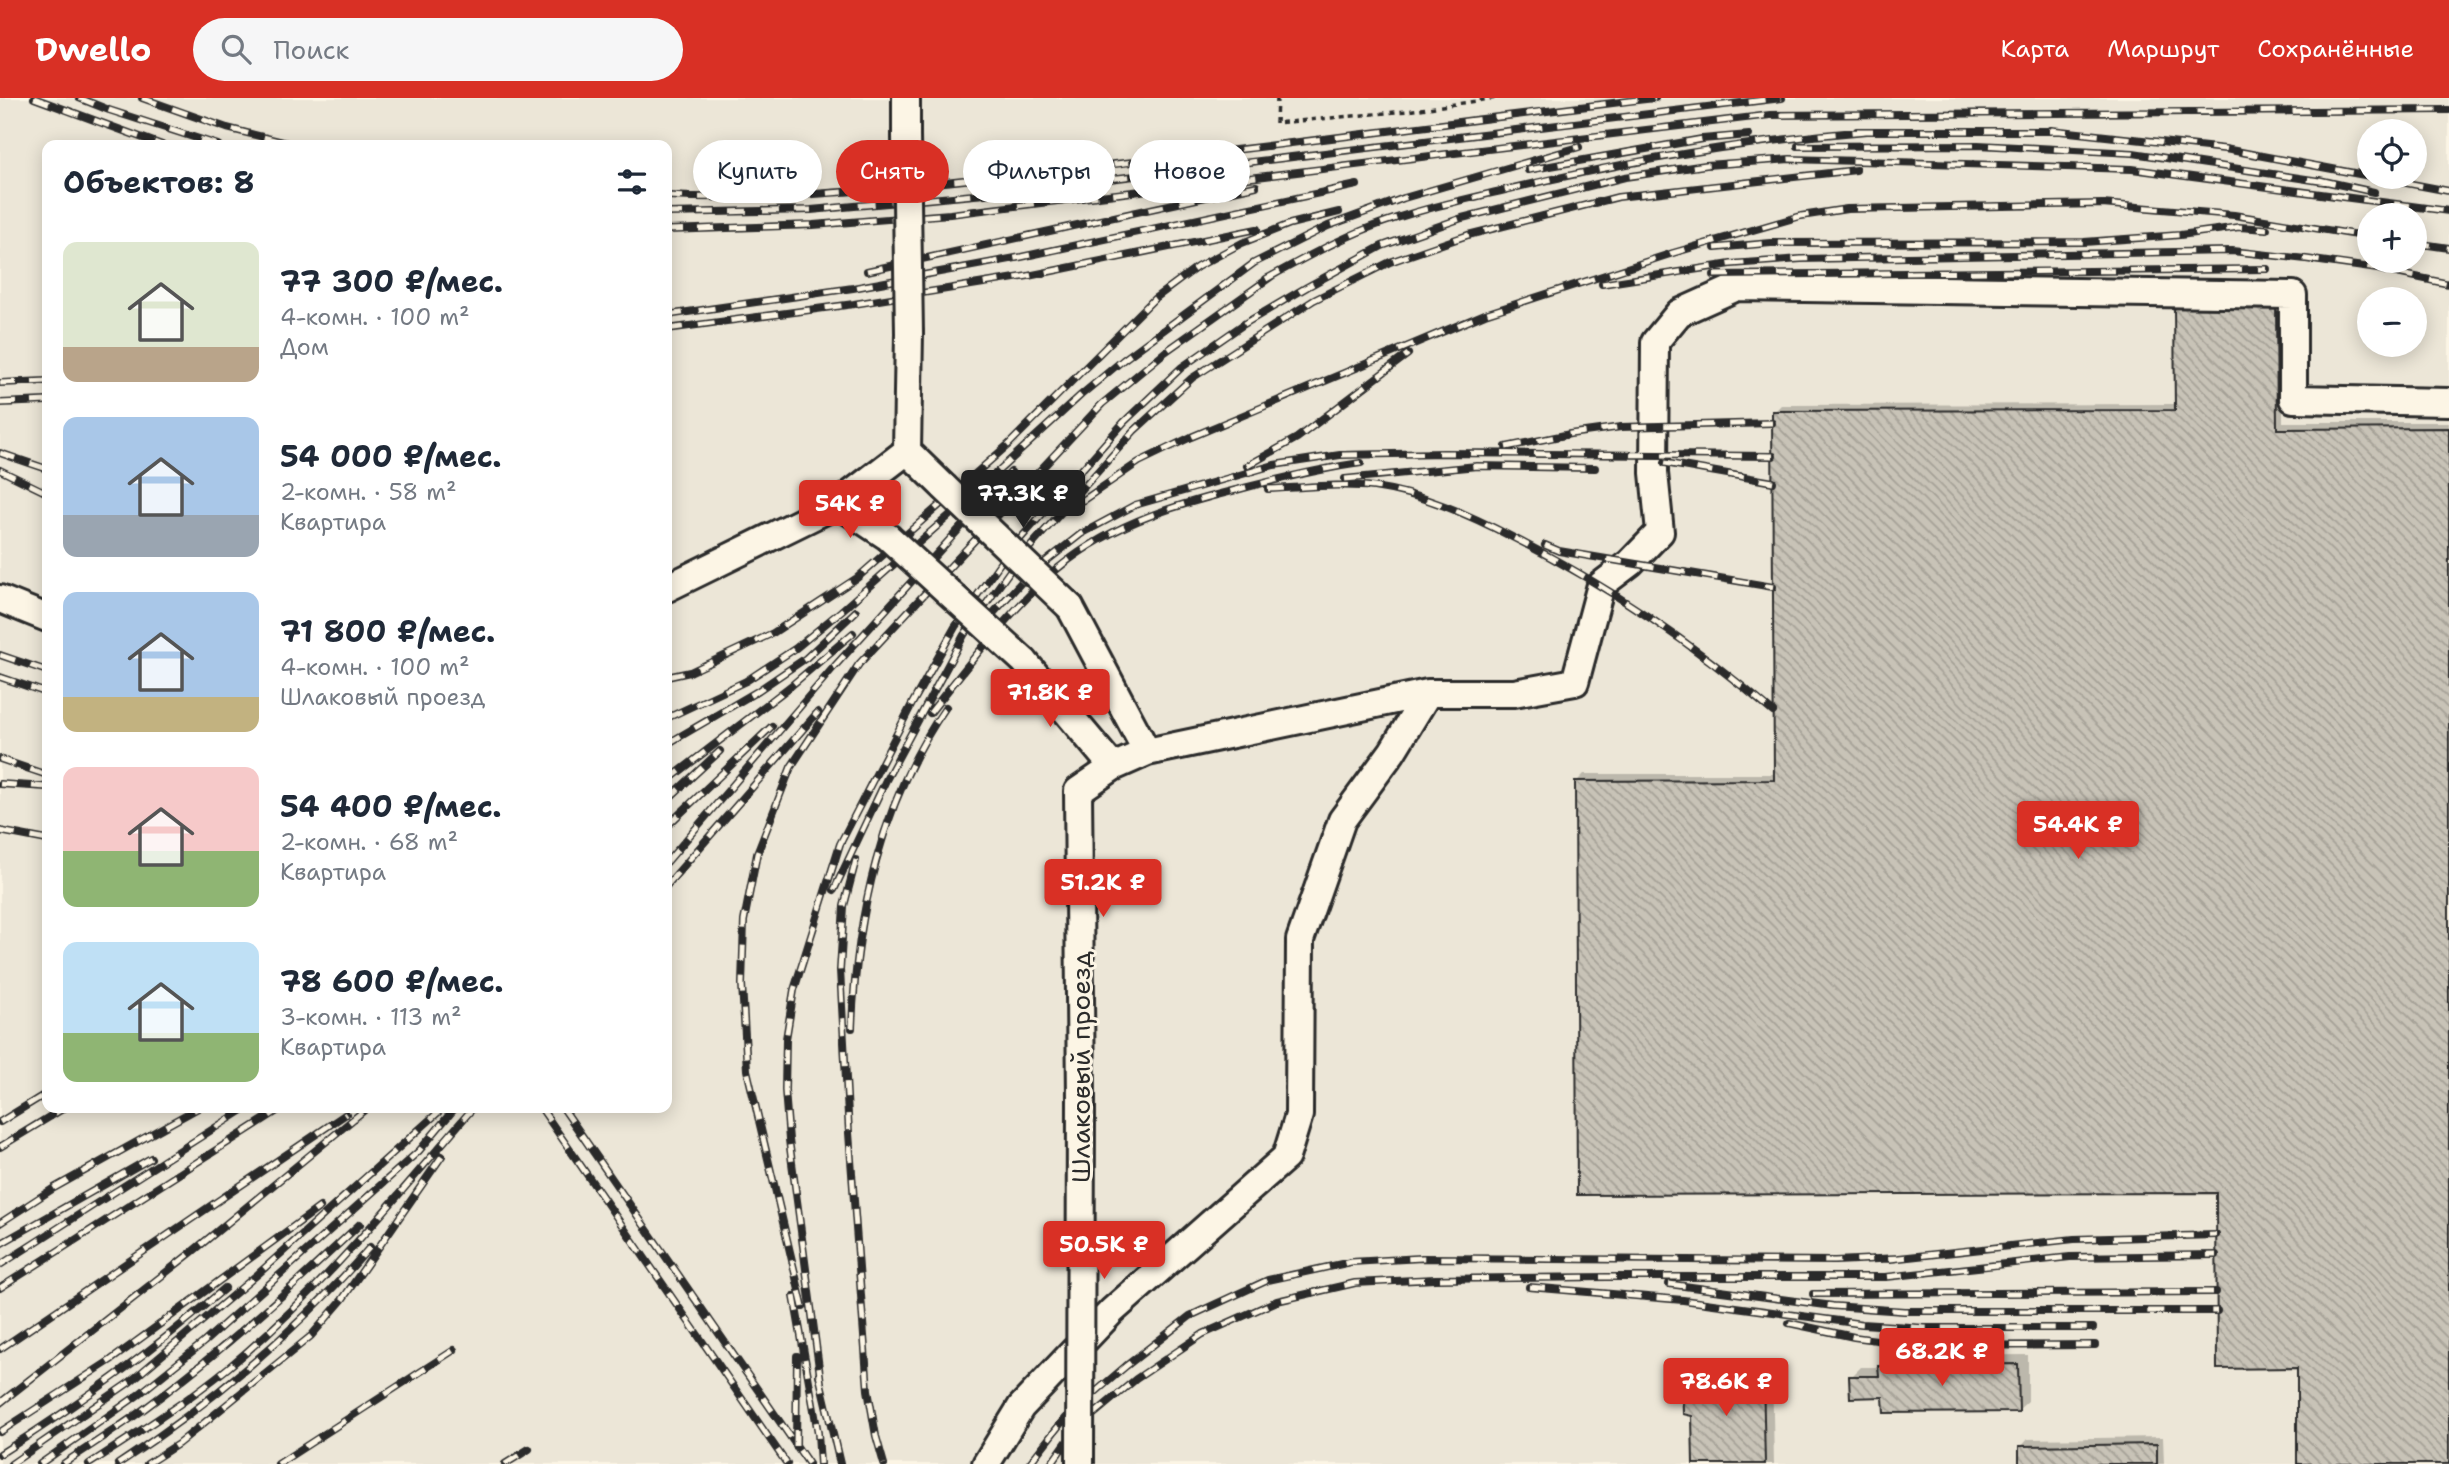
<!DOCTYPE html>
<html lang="ru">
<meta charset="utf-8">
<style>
body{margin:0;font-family:"Shantell Sans",sans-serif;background:#f6f6f7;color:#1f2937;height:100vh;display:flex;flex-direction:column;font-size:26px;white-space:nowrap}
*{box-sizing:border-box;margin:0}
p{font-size:23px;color:#747a83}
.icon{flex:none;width:38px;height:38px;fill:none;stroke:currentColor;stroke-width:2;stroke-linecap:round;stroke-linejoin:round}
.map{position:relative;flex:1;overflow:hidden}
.side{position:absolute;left:42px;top:42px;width:630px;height:973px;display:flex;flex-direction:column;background:#fff;border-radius:14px;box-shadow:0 4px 18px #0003}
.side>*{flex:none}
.banner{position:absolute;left:693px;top:42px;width:665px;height:63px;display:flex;gap:14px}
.fabs{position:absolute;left:2357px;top:21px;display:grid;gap:14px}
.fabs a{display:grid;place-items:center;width:70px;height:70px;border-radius:50%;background:#fff;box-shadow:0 4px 18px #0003;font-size:35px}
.price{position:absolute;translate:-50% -60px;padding:0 16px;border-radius:7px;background:#d93025;color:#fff;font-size:23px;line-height:46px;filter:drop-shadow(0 2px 4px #0008)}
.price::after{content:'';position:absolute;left:50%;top:42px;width:21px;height:16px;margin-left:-10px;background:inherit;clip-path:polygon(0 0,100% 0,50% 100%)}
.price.active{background:#222;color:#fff}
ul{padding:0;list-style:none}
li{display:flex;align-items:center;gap:21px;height:175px;padding:0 21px}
li span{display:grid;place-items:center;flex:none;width:196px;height:140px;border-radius:14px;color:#555}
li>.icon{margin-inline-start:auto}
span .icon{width:84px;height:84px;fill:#fffc;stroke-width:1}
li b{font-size:30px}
h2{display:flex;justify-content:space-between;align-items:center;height:84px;padding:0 21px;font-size:30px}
.tag{padding:0 24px;border-radius:32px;background:#fff;box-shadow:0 4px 18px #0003;font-size:24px;line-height:63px}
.tag.active{background:#d93025;color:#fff}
header{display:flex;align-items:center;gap:42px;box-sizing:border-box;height:98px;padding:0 35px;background:#d93025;color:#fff}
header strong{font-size:33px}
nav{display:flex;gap:38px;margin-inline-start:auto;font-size:24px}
.search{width:490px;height:63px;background:#f6f6f7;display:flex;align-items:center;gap:18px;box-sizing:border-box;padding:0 24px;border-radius:38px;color:#747a83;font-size:26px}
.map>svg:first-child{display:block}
.built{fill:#ece6d7;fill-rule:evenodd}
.shadow{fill:#0003}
.building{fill:url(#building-back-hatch);stroke:#2b2b2b;stroke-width:2}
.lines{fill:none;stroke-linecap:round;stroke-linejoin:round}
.minor-casing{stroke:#2b2b2b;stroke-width:32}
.path{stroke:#2b2b2b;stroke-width:3.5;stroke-dasharray:5 5;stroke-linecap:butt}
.minor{stroke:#fcf5e5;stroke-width:26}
.rail-casing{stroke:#2b2b2b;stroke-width:8}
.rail{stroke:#fcf5e5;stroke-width:5;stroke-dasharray:16;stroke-linecap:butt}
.minor-bridge-casing{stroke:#2b2b2b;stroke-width:32;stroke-linecap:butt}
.minor-bridge{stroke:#fcf5e5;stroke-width:26}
.labels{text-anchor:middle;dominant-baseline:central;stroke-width:6;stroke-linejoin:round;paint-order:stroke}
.street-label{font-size:26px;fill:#2b2b2b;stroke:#fcf5e5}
</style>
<header>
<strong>Dwello</strong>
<div class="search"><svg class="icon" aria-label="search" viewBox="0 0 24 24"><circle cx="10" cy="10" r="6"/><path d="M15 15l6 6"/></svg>Поиск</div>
<nav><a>Карта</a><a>Маршрут</a><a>Сохранённые</a></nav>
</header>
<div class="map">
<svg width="2449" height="1366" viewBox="0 0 2449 1366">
<defs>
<pattern id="building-back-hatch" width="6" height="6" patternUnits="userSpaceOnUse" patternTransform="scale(1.75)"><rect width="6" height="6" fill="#c8c3b7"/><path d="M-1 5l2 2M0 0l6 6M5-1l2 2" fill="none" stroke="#a39f95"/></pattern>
</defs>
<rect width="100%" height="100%" fill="#fcf5e5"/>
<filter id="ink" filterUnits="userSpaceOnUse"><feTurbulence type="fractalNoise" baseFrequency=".0143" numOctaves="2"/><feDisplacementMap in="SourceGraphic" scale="14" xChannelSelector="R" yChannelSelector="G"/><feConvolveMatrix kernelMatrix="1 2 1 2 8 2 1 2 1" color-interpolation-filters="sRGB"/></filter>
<g filter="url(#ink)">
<path class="built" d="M0 0H2449V1366H0ZM2370 33H2415V79H2370ZM47 47H667V1010H47ZM2370 117H2415V163H2370ZM2370 201H2415V247H2370Z"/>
<path class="shadow" d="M2283 201V324H2449V1366H2299V1268L2218 1093 1577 683 1584 676H1775L1774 314 1781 307 2177 306Z
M2028 1257V1303L2018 1312 1885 1298 1851 1279 1861 1269H1880L1890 1258Z
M1772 1267 1774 1366H1694L1693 1317 1684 1278 1694 1268Z
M2163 1339 2164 1366H2020L2021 1349 2028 1341Z"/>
<path class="building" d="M2174 208H2276L2277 331 2449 330V1366H2297V1270L2217 1271 2216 1095 1577 1097 1575 683 1774 682 1772 313 2175 312Z
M2018 1266 2019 1314 1884 1315 1883 1299 1850 1300 1849 1278H1879L1878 1268Z
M1763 1276 1765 1366H1693L1692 1318 1683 1316 1682 1277Z
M2157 1346V1366H2019V1348Z"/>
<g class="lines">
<defs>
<path id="minor" d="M906 38V0
M909 235 907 353 944 389
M838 406 888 439
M667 490 838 406 907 353
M0 501 47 520
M1070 509 1147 654
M1024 563 1113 669
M1428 595H1514L1575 584 1601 487 1630 465 1660 434 1654 375 1655 244 1679 215 1737 189 2293 197V301L2449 304
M986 1366 1021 1309 1112 1213 1286 1059 1299 1017 1300 842 1342 722 1392 654 1428 595 1147 654 1113 669 1078 693 1081 1000"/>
</defs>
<use href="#minor" class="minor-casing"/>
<path class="path" d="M1277 0 1276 25 1407 13 1497 0"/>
<use href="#minor" class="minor"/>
<defs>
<path id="rail" d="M34 0 162 47
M79 0 109 12 218 47
M142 0 227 30 295 47
M2051 32 2225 51 2370 78
M1857 33H2060
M1798 48 1978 47 2133 55 2326 84
M1528 72 1702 41 1749 37
M2375 79 2449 93
M2319 82 2374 94
M667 98C781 104 896 89 1010 77 1225 56 1440 25 1655 0
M667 115 811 112 985 96 1782 0
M667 132 813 127 950 116 1770 17 2449 12
M2415 145 2449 150
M1715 150 1771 145 2084 144 2180 137 2239 129 2267 131
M867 173 1256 88
M1714 177 2267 171
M1266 181C1299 163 1335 143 1371 129 1415 112 1463 102 1509 91 1627 63 1746 43 1866 33
M1602 186 1731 166 1801 161 2232 153 2306 161 2378 171 2449 186
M667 217 853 190 1021 159 1357 87
M667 231 854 206 1028 178 1257 131
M0 285 47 283
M0 305 47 303
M1506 349 1570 336 1621 329 1772 325
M0 355 47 371
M1665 365 1773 384
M1247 368 1297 340 1408 256
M0 372 47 395
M1345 381 1477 368 1595 370
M1268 391C1302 390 1339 385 1374 389 1423 396 1470 417 1514 440 1607 487 1694 546 1773 614
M1082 403 1139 364 1191 339 1485 216 1673 155 1801 118 1847 111 2102 106 2234 117 2370 139
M1545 447 1559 453 1773 489
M978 532 1026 479 1081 436 1135 407 1274 367 1340 357 1444 355 1773 358
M0 557 47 573
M0 579 47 595
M667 579 690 574 773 535 857 480 1009 346 1154 201 1197 169 1242 145 1290 126 1339 114
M930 615C967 568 1005 519 1049 478 1104 429 1167 409 1236 392 1278 381 1318 371 1361 365
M667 620 746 583 796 550 841 513 959 409 1081 297 1123 262 1254 165 1328 128 1404 100 1579 49
M667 646 756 594 806 560 856 513
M0 661 47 677
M667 683 792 587 853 535
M0 686 47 689
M667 702 720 653
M667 728 772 628
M0 733 47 742
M856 762 844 808 840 872 849 1035 868 1292 876 1338 884 1366
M667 764 833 570 1011 374
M667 787 818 614
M834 792 886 682 964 537 1014 467 1134 333 1192 280 1314 202 1390 164 1468 137 1618 99 1856 72
M852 930C856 819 881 702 946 609
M541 1010 787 1366
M563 1010 809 1366
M0 1024 47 995
M0 1049 64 1010
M0 1125 54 1090 198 1010
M0 1146 151 1060
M1890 1161 2074 1141 2216 1137
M0 1167 246 1010
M1669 1186 1833 1208 1904 1213H2217
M1529 1189 1683 1202 1862 1226 1925 1230H2093
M0 1190 282 1010
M1813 1196 2216 1194
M794 1198 818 1335 820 1366
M803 1209 747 972 742 886 744 823 757 756 791 669 859 566 1102 306 1165 254 1272 178
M1789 1225 1854 1239 1922 1248 2095 1247
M0 1251 346 1016
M819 1277 840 1366
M821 1285 789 1042 785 992 786 941 794 892 840 746 913 604 955 529 1005 458 1124 324 1182 269 1244 226 1307 189 1382 148 1462 120 1625 79 1706 67 1790 61 2132 71 2449 113
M0 1305 192 1154 367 1010
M0 1334 111 1262 320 1109
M796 1348 797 1258
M0 1356C79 1306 155 1251 225 1190
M11 1366 130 1284 258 1176 443 1010
M40 1366 138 1297 204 1244 419 1053 455 1010
M63 1366C91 1347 120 1329 148 1308 222 1253 292 1190 360 1126
M89 1366C137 1335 185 1305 229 1269 321 1193 396 1099 473 1010
M118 1366C209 1307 299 1231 370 1149
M147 1366 178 1346 311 1238 342 1202 442 1058
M278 1366 454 1252
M505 1366 529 1351
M1029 1366 1065 1320 1126 1268 1190 1218 1268 1182 1351 1164 1422 1160 1835 1163 1900 1160
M1051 1366 1075 1332 1136 1281 1203 1236 1277 1203 1355 1185 1435 1181 1607 1179H1886L2070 1159 2216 1157"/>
</defs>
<use href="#rail" class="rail-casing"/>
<use href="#rail" class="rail"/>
<defs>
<path id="minor-bridge" d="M906 38 909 235
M944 389 1070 509
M888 439 1024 563
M1080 1366 1081 1000"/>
</defs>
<use href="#minor-bridge" class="minor-bridge-casing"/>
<use href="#minor-bridge" class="minor-bridge"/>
</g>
</g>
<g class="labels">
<g class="street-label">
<text transform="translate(1080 969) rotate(-90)">Шлаковый проезд</text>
</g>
</g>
</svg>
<div class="fabs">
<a><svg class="icon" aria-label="locate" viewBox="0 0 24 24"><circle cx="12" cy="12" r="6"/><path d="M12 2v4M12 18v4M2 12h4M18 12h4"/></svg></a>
<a>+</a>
<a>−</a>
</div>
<b class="price active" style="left:1023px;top:432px">77.3K ₽</b>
<b class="price" style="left:850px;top:442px">54K ₽</b>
<b class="price" style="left:1050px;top:631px">71.8K ₽</b>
<b class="price" style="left:2078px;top:763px">54.4K ₽</b>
<b class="price" style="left:1103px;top:821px">51.2K ₽</b>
<b class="price" style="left:1104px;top:1183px">50.5K ₽</b>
<b class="price" style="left:1942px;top:1290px">68.2K ₽</b>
<b class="price" style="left:1726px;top:1320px">78.6K ₽</b>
<div class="banner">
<a class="tag">Купить</a>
<a class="tag active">Снять</a>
<a class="tag">Фильтры</a>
<a class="tag">Новое</a>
</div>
<section class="side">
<h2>Объектов: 8<svg class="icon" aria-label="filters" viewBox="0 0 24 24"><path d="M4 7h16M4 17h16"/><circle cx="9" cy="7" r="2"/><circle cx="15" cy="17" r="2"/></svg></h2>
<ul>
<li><span style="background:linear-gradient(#dfe7d0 75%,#b9a48a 0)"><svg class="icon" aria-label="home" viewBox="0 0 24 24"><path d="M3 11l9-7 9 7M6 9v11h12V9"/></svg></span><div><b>77 300 ₽/мес.</b><p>4-комн. · 100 m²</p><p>Дом</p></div></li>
<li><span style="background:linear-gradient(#a9c7e8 70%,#9aa5b1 0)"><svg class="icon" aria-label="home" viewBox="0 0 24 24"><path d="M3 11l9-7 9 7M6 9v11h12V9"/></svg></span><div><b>54 000 ₽/мес.</b><p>2-комн. · 58 m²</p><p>Квартира</p></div></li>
<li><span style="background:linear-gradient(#a9c7e8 75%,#c2b280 0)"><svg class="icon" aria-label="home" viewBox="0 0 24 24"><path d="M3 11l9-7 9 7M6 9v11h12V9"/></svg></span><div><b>71 800 ₽/мес.</b><p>4-комн. · 100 m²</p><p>Шлаковый проезд</p></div></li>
<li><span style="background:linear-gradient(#f6c9c9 60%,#8fb573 0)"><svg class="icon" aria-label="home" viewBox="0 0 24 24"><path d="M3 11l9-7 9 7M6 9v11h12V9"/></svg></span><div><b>54 400 ₽/мес.</b><p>2-комн. · 68 m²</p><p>Квартира</p></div></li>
<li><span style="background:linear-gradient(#bfe0f5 65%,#8fb573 0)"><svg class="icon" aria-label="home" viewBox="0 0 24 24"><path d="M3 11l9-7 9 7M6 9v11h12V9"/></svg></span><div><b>78 600 ₽/мес.</b><p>3-комн. · 113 m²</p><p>Квартира</p></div></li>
</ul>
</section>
</div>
